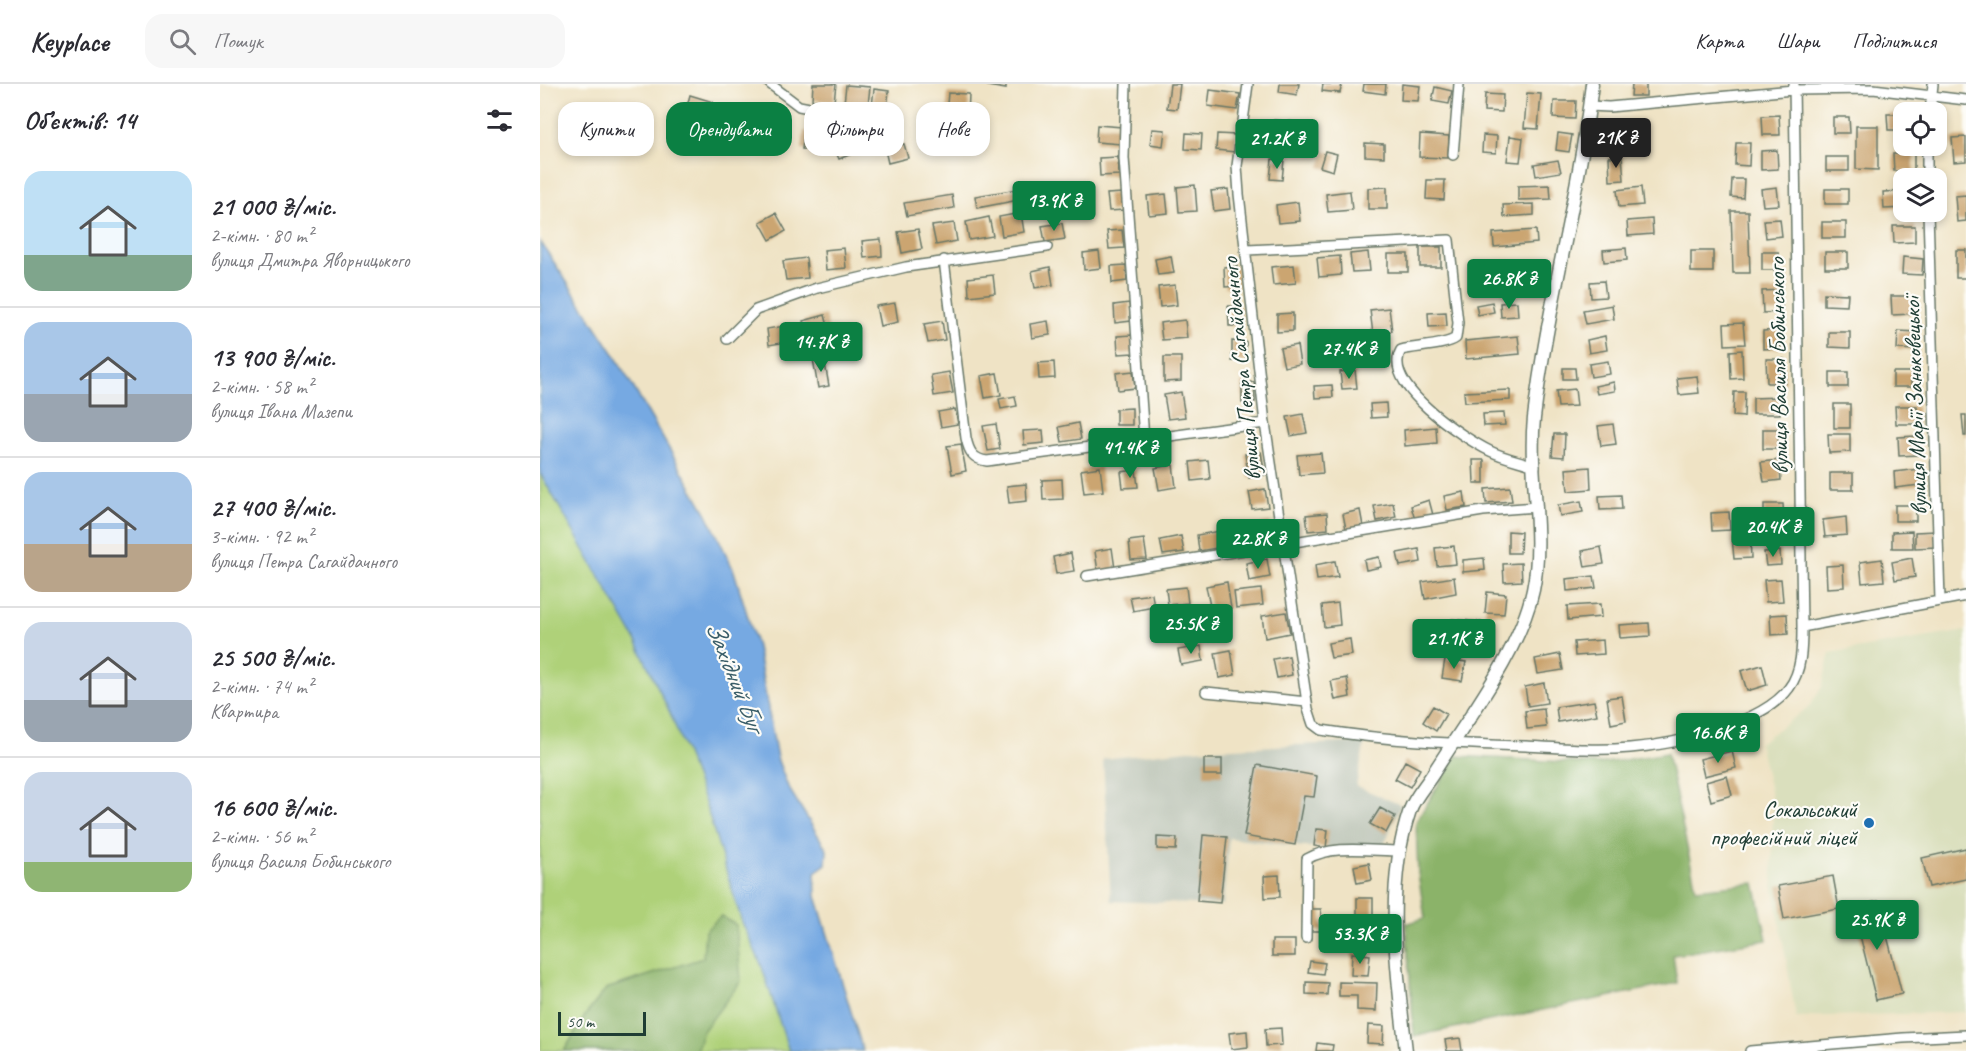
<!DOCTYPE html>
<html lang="uk">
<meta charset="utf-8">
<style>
body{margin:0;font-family:Caveat,sans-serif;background:#f7f7f7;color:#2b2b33;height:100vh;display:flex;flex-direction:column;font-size:22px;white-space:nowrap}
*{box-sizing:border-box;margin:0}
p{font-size:20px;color:#7c7c81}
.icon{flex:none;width:33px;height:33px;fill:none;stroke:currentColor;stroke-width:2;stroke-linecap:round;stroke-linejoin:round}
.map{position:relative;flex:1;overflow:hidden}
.panel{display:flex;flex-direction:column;background:#fff;width:540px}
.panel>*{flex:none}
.guide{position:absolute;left:18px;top:18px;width:570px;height:54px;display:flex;gap:12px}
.fabs{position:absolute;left:1353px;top:18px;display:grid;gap:12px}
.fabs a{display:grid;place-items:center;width:54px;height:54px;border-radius:12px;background:#fff;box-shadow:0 3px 9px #0003;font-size:30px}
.scale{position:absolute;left:18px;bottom:15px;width:88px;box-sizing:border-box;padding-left:6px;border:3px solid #1f3d34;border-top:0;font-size:16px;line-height:21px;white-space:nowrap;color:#1f3d34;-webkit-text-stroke:4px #fdfcf7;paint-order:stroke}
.price{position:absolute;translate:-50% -51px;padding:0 14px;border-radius:6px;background:#0b8043;color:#fff;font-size:20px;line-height:39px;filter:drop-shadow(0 2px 3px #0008)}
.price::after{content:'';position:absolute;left:50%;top:36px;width:18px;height:14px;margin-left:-9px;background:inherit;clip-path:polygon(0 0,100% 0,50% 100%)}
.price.current{background:#222;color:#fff}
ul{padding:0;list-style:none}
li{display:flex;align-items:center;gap:18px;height:150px;padding:0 24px}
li+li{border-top:2px solid #e1e1e2}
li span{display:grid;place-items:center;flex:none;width:168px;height:120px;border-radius:18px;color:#555}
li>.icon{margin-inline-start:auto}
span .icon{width:72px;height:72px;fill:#fffc;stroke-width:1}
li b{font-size:26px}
h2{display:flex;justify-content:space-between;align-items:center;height:72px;padding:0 24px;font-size:26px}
.pill{padding:0 21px;border-radius:18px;background:#fff;box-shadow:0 3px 9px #0003;font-size:21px;line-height:54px}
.pill.current{background:#0b8043;color:#fff}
header{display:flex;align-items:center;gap:36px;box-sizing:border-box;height:84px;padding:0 30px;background:#fff;border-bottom:2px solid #e1e1e2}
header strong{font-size:28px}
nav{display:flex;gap:33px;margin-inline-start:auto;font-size:21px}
.search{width:420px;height:54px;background:#f7f7f7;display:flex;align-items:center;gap:15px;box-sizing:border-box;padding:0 21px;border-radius:18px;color:#7c7c81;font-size:22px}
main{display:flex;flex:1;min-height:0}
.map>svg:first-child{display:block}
.built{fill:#dadfbd}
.industrial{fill:#c0c7ba}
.green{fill:#afd179;stroke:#678756;stroke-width:1.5}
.forest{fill:#8bb369;stroke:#55784e;stroke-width:1.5}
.water{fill:#76a9e2;stroke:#4a738b;stroke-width:1.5}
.building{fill:#cba571}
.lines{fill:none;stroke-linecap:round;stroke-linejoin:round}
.minor-casing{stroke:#687767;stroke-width:12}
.tertiary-casing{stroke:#687767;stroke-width:15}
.minor{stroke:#fff;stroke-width:9}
.tertiary{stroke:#fff;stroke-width:12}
.poi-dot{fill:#1f6fb2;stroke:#fdfcf7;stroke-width:2}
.labels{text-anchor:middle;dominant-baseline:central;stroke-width:4.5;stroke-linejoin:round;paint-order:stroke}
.street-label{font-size:24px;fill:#1f3d34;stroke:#fdfcf7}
.poi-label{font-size:24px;fill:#1f3d34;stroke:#fdfcf7;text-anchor:end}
.water-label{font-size:26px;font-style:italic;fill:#395d68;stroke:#fdfcf7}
</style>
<header>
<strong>Keyplace</strong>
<div class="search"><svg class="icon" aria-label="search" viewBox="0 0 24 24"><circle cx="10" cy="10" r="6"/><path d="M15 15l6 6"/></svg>Пошук</div>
<nav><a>Карта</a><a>Шари</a><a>Поділитися</a></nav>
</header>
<main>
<section class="panel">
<h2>Об’єктів: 14<svg class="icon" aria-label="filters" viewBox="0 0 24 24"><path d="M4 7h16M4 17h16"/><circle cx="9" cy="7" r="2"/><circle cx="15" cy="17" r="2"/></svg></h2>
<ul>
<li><span style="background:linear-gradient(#bfe0f5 70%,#7fa58c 0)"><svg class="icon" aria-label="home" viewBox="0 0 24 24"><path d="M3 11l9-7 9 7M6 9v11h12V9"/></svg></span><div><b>21 000 ₴/міс.</b><p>2-кімн. · 80 m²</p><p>вулиця Дмитра Яворницького</p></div></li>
<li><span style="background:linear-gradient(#a9c7e8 60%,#9aa5b1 0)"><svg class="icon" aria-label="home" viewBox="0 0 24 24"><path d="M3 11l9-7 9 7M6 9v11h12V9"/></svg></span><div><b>13 900 ₴/міс.</b><p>2-кімн. · 58 m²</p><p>вулиця Івана Мазепи</p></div></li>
<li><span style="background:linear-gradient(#a9c7e8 60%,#b9a48a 0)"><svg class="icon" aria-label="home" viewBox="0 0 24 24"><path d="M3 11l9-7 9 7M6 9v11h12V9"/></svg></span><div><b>27 400 ₴/міс.</b><p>3-кімн. · 92 m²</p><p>вулиця Петра Сагайдачного</p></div></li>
<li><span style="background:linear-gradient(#c9d6e8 65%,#9aa5b1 0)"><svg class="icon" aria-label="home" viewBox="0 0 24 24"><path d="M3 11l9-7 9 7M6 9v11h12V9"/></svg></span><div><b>25 500 ₴/міс.</b><p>2-кімн. · 74 m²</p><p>Квартира</p></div></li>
<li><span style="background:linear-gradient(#c9d6e8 75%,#8fb573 0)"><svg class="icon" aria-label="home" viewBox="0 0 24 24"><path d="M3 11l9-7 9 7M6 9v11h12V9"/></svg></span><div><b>16 600 ₴/міс.</b><p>2-кімн. · 56 m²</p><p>вулиця Василя Бобинського</p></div></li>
</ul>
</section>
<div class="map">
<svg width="1426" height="967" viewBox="0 0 1426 967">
<rect width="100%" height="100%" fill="#fdfcf7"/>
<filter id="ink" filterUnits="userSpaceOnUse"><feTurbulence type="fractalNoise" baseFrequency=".0167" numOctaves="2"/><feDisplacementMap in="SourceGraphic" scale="12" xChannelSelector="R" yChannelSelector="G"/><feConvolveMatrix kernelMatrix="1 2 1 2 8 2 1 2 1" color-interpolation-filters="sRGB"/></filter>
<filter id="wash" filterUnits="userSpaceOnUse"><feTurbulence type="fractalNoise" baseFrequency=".008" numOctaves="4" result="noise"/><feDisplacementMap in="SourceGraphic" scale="24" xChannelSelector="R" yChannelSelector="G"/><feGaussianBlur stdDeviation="1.35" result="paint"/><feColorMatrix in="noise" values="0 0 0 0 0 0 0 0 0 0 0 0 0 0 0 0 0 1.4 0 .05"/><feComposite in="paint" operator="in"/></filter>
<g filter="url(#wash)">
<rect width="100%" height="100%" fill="#efe3c5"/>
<path class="built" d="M1426 547V928L1256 933 1232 794 1233 719 1219 659 1269 623 1282 603 1290 569Z"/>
<path class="industrial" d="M825 658 816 702 861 721 843 763H764L689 754 683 821 571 817 563 675 649 666Z"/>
<path class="green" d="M0 294 273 967H0Z"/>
<path class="forest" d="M1127 669 1156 805 1215 799 1227 856 1133 871 1137 899 874 952 866 840 885 834 878 789 876 738 916 672 1059 680Z
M181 832 196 841 201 897 163 947 156 967H24L45 932 66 905 163 874 165 847Z"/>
<path class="water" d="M0 157 74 270 167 430 194 487 217 563 237 674 248 703 287 766 286 780 275 788 276 812 323 967H249L221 880 202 838 166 721 131 631 94 553 0 389Z"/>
<g id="blocks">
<path class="building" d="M273 0H296L294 18 272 16Z
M448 0H466V5L448 2Z
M630 0H640L637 25 627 24Z
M740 0H759L757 11 739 8Z
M783 0H802L800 9 782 7Z
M824 0H846L845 10 823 7Z
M862 0 880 2 878 17 861 16Z
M1092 0H1106V12H1091Z
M306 1 330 3 328 21 304 19Z
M895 3 912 7 909 20 892 17Z
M334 5 349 7 347 24 332 22Z
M670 6 700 10 697 26 668 22Z
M408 9 429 10 428 32 406 31Z
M987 9 1001 10 998 45 984 44Z
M945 10 963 11 962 28 944 27Z
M150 11 173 18 168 37 145 30Z
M1014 17H1036L1035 35 1013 34Z
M197 29 219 34 214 57 192 52Z
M1347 30H1364V46H1348Z
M1239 31 1240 51H1223L1222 32Z
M1293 33H1309L1310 49H1293Z
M225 36 243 40 238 61 220 56Z
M734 36 756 38 754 57 733 56Z
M557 41 582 43 581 60 556 58Z
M1073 42H1092L1090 65 1072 64Z
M1316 42H1338V86L1316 85Z
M612 45 625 46 623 62 610 60Z
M264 47 289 50 287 67 262 65Z
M646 49 662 50 661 66 645 65Z
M1018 49 1032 51 1029 68 1016 66Z
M677 50 696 51 695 68 676 66Z
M880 50 909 52 908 74 879 73Z
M943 51 957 52 956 69 942 68Z
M970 52 983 54 980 78 967 77Z
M1426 53V77L1414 78 1412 54Z
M825 59 844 60V73L825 72Z
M1196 59H1210L1209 82 1195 81Z
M310 60 314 69 299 75 295 66Z
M364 60 368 74 348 79 345 66Z
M1237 66 1238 85 1221 86V67Z
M785 67 797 70 793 87 780 83Z
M1353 70H1374V87H1354Z
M1082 72 1084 96 1070 97 1069 73Z
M578 73 579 91 560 92 559 74Z
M1286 73H1309V87H1286Z
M732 75 744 76 742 96 730 95Z
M1018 76 1021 88 996 92 994 80Z
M1192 95H1204L1203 114 1191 113Z
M887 96H905L904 116 886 115Z
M655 101 657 127 639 128 637 103Z
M1010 101 1011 115 978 116V102Z
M847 103V125H828V104Z
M1101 103 1103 121 1079 123 1077 106Z
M1237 103 1239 121 1223 122 1221 105Z
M477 105 479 116 437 124 435 112Z
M688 105 690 125 674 127 671 107Z
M1285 105H1308V120H1285Z
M810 107 812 126 788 128 786 110Z
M1364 107V124L1344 125 1343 108Z
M582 109 584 126 569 127 567 110Z
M626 110 628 129 609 131 607 112Z
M412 111 414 124 367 132 364 119Z
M1426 111V137L1417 138 1415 112Z
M758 118 760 137 738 139 736 121Z
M994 120V131L964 133 963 121Z
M1191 127H1208L1210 189H1193Z
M236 129 246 147 230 156 220 138Z
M481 129 484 148 462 152 459 133Z
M449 133 453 152 429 156 426 138Z
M1112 135 1113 150 1088 152 1087 137Z
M1240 135 1242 152 1226 154 1224 136Z
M1282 138H1306V154H1282Z
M414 139 417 157 396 161 392 142Z
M522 139 525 155 505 158 502 142Z
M1353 142H1375V158L1354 159Z
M378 145 382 165 362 169 358 148Z
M582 146 584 164 569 165 567 147Z
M996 146 997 159 954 163 953 149Z
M341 155 342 172 324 174 322 157Z
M880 163H901V183H880Z
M304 164 306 184 286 186 284 166Z
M1086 164 1087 176 1064 178 1063 166Z
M1416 166H1426V194H1416Z
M559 167 561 184 544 186 543 169Z
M1151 167H1173V188H1151Z
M828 168 830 187 812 188 810 170Z
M1222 168H1238L1239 186H1222Z
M1285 168H1308V184H1285Z
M848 170H868V188H848Z
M631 172 634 189 618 191 615 175Z
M800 172 801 191 779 193 777 174Z
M1363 173 1383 175 1382 191 1362 190Z
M266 174 268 194 246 196 243 177Z
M992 180 994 202 968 204 966 181Z
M586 181 587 197 572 199 571 182Z
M754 181 756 199 733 201 731 183Z
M697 182 698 202 685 203 684 183Z
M510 183 513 201 495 204 492 187Z
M453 191 455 209 429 212 428 194Z
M1064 197 1066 213 1051 214 1050 198Z
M635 201 637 221 620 223 618 203Z
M1241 206 1242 228 1223 229 1222 207Z
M1284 209 1308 210 1307 222 1284 221Z
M1351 212H1373V230L1352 231Z
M952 218 954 228 938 231 936 221Z
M977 218 978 232 961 233 960 219Z
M355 219 358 238 340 242 336 222Z
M589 219 591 237 575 239 574 221Z
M1072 221 1074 235 1046 240 1043 226Z
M688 222H700L701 242H689Z
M849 224 852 247 833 250 830 226Z
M906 228 907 242 889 243 888 229Z
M753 229V247L737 248V230Z
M285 231 289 246 267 252 263 237Z
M645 236 647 254 622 256 620 239Z
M402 237 405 256 388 259 384 240Z
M508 237 510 251 492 254 490 240Z
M1203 239 1205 260 1185 261 1184 240Z
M244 242 247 258 229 261 227 245Z
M1240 246 1241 264 1223 265V247Z
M1358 247 1378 248V266L1357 265Z
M1289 248H1310V264L1289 263Z
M592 251 594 269 578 270 577 252Z
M978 252 980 270 926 275 925 257Z
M1065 252 1067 266 1049 269 1047 256Z
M692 257 706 258V278L692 277Z
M841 258 843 273 830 276 827 260Z
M757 261 760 280 744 283 740 264Z
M1202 266 1203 294 1191 295 1190 267Z
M624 273H641V297L624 298Z
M284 274 289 302 278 304 273 275Z
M1226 275H1244L1245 299H1227Z
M1068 277 1070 290 1051 293 1049 280Z
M514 278 515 294 499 295 498 279Z
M1023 284H1035L1036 295H1023Z
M815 286 817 304 802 305 800 288Z
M593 287 595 304 578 306 576 289Z
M409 288 413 309 394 312 391 291Z
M1290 288H1308V303H1290Z
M1353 288H1371V303H1353Z
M457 289 461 311 445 314 441 292Z
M1157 292 1159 309 1139 311 1137 294Z
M714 298 715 318 702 319V299Z
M1074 298 1075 307 1057 310 1055 302Z
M792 301 793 313 775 314 774 302Z
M1035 305 1037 322 1018 323 1016 307Z
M970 306V316L925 318 924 308Z
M641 308 645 333 628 335 624 311Z
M1194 308H1205L1204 333 1193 332Z
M475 312 477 322 461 325 459 315Z
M1240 313V330H1213V314Z
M846 319 847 333 831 334 830 320Z
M1294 320H1310V344H1294Z
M1355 322H1377L1378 340H1356Z
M592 324V341H576V325Z
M415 325 418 340 401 343 398 328Z
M964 329 965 341 944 342 943 330Z
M763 330 767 349 751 352 747 333Z
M1422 331H1426V352H1424Z
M538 339 541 355 522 358 519 343Z
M456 340 460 365 448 367 443 342Z
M1073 340 1076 360 1061 362 1058 342Z
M896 343 897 359 865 362 864 346Z
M1223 345H1239L1238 365H1223Z
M503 346 504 359 484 361 483 347Z
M1014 350H1025L1024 373 1012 372Z
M1288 350H1310V368L1289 369Z
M1377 352 1378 371 1359 372 1358 353Z
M421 360 426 387 412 390 407 362Z
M721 368 725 391 709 394 705 370Z
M781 369 783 389 759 391 757 371Z
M668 376 670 395 652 397 650 378Z
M933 376H944V399H934Z
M1239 376 1241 396 1224 398 1221 378Z
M633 381 636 403 619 406 615 384Z
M560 383 563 407 544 409 541 386Z
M1050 383 1051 405 1028 407 1026 385Z
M1379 385 1380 401 1355 404 1354 388Z
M596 386 598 403 583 404 581 388Z
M1290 389H1313V406H1290Z
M522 395 523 415 503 416 502 396Z
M486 400 487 417 469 419 467 402Z
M970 403 972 417 946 419 945 405Z
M725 405 728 423 712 425 709 408Z
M924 408 926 423 907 426 904 412Z
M1081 411 1082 425 1060 426 1059 412Z
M889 416 893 431 875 436 871 422Z
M1041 417 1043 428 1020 432 1018 421Z
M853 419 856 433 837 437 834 422Z
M1224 420H1243L1244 438H1224Z
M1355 421H1376V437H1355Z
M820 426 823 442 806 445 803 430Z
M1189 428 1190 446 1172 447 1171 429Z
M787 429 788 445 768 447 766 431Z
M1306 433 1307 451 1285 453 1283 436Z
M730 438 732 452 711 456 709 442Z
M679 447 682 463 659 467 657 451Z
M968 447 981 448 980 469H968Z
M1372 447 1373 464H1352V448Z
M1396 447V463L1375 464V448Z
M641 452 644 468 623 471 620 456Z
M1210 452 1211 474 1194 475 1192 453Z
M604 455 607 475 591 476 589 457Z
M914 462 916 480 897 482 895 464Z
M1061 463 1064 480 1045 483 1042 467Z
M572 464 575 485 558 488 555 467Z
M879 465 881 478 860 482 857 469Z
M1240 467 1241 481 1226 482 1224 468Z
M531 469 534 487 516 490 513 473Z
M839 473 841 483 826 486 824 476Z
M944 474 945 486 923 488V476Z
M1372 474 1375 493 1355 496 1352 478Z
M727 475 730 493 709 497 706 479Z
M1342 475 1344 497 1322 499 1320 478Z
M795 477 798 493 777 496 775 481Z
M981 479 982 497 964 498 963 480Z
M1303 481 1304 503 1287 504 1286 482Z
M1054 492 1056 504 1027 507 1026 495Z
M914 493 916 509 885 515 882 498Z
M1241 495 1243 517 1226 518 1224 496Z
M687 498 691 524 671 527 666 502Z
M646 503 648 519 628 521 626 505Z
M721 505 723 521 696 524 694 508Z
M947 508 966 510 964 530 945 529Z
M612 510 614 523 593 527 590 513Z
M798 519 800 541 784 543 782 521Z
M1060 520 1061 533 1028 536 1027 522Z
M746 528 750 549 725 554 722 532Z
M1247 530 1248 550 1231 551 1230 531Z
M912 535 941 538 939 553 911 550Z
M1109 539 1110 552 1080 554 1079 541Z
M810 555 812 571 791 574 788 559Z
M1063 556 1064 570 1035 572 1034 558Z
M661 562 663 577 641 581 638 566Z
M691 566 695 591 679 594 675 569Z
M1020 570 1023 586 998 590 995 575Z
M749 572 752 591 737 594 733 575Z
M905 575 926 578 922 597 902 594Z
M1222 581 1227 601 1207 607 1201 587Z
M807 594 810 613 795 616 791 597Z
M1004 599 1007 619 988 622 985 603Z
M1082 612 1086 637 1071 640 1067 614Z
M1054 617 1057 631 1018 638 1016 623Z
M893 622 906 630 896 647 883 638Z
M1004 625 1006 643 987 645 985 627Z
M1192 667 1196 684 1164 692 1160 675Z
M664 675H682V691H664Z
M865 677 880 685 870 703 855 695Z
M717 681 777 692 774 713 764 712 755 761 704 752Z
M1187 692 1192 711 1171 717 1166 698Z
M840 724 855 732 846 749 830 740Z
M776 745 788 746 786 764 774 762Z
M663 751 687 753 680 819 657 817Z
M617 753 637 754 636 766 617 765Z
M1426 764V795L1389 803 1382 774Z
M829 779 832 796 817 799 814 782Z
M739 791 740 813 725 814 724 792Z
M1293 792 1299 825 1244 835 1238 802Z
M817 814H833V836H817Z
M1338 817 1362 910 1336 916 1313 823Z
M769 825H781L783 847H770Z
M792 843 817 844 816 860 791 859Z
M732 856H755V872H732Z
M812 869 830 871 828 892 811 891Z
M770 877 785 879 783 890 768 888Z
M766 898 788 899 787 911 766 910Z
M799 898 837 899 836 927 817 926V912H799Z
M828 941 844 942 843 960 827 959Z
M741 944 742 961 726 962 725 945Z
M707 947 708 963 691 965 689 949Z
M920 954 922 967H907L905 956Z
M777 959 793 961 792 967H776Z"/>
</g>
</g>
<g filter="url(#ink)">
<use href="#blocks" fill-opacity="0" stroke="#687767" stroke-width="1.5"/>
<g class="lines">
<defs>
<path id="minor" d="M230 0 259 22 357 41
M586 0 584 74 604 355
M708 0 697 82 699 110 725 339 768 625 773 640 781 646C849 657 917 660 986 662 1020 664 1056 667 1090 664 1133 661 1223 640 1249 604 1262 587 1262 563 1262 543L1254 0
M1049 22 1069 23 1253 6 1333 5 1426 16
M1390 28 1393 0
M913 71 919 0
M1387 94V62
M1388 128 1400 516
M707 166 909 156 918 239 916 254C905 262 877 262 861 266 841 301 924 354 950 367 964 374 980 377 995 382
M404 176 426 354C429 368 433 375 447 377L725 339
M187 255 216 226 277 204 366 183 507 163
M547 492 943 427 997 423
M1262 543 1426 512
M666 608 767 618
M766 854 767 775C793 760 830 767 860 767
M1210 967 1363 954 1426 951"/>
<path id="tertiary" d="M866 967C857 889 844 802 870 726 875 712 887 700 894 688 928 634 980 567 993 506 1005 449 988 391 994 334 1007 222 1039 113 1052 0"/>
</defs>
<use href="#minor" class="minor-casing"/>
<use href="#tertiary" class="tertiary-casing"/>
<use href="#minor" class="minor"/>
<use href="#tertiary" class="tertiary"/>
</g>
</g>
<circle class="poi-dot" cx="1329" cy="739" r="6"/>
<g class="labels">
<g class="street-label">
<text transform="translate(1238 282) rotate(-91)">вулиця Василя Бобинського</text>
<text transform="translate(701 285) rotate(-96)">вулиця Петра Сагайдачного</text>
<text transform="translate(1375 322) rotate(-92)">вулиця Марії Заньковецької</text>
</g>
<g class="poi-label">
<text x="1317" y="725">Сокальський<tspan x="1317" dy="28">професійний ліцей</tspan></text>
</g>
<g class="water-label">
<text transform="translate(195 592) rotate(68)">Західний Буг</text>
</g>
</g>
</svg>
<div class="fabs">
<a><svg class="icon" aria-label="locate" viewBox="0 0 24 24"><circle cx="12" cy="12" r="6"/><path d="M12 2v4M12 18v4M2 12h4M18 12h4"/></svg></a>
<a><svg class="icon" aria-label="layers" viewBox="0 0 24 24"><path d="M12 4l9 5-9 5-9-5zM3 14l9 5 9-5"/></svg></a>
</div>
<div class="scale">50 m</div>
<b class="price current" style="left:1076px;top:85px">21K ₴</b>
<b class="price" style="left:737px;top:86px">21.2K ₴</b>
<b class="price" style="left:514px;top:148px">13.9K ₴</b>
<b class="price" style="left:969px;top:226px">26.8K ₴</b>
<b class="price" style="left:281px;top:289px">14.7K ₴</b>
<b class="price" style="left:809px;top:296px">27.4K ₴</b>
<b class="price" style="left:590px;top:395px">41.4K ₴</b>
<b class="price" style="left:1233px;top:474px">20.4K ₴</b>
<b class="price" style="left:718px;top:486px">22.8K ₴</b>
<b class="price" style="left:651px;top:571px">25.5K ₴</b>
<b class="price" style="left:914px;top:586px">21.1K ₴</b>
<b class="price" style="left:1178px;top:680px">16.6K ₴</b>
<b class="price" style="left:1337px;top:867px">25.9K ₴</b>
<b class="price" style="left:820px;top:881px">53.3K ₴</b>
<div class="guide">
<a class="pill">Купити</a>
<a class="pill current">Орендувати</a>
<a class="pill">Фільтри</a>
<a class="pill">Нове</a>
</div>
</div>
</main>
